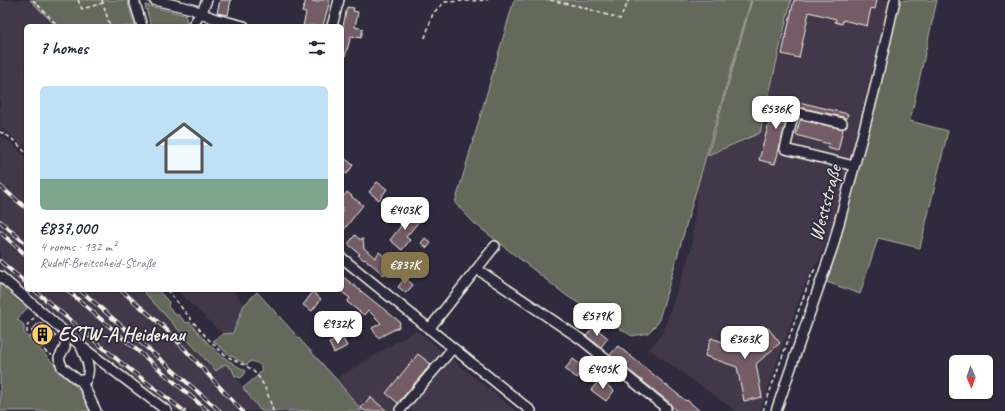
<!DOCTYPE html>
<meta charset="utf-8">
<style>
body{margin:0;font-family:Caveat,sans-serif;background:#f2f2f3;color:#1f2937;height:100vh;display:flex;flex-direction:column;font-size:15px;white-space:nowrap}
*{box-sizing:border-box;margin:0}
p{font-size:13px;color:#747a83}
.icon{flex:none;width:22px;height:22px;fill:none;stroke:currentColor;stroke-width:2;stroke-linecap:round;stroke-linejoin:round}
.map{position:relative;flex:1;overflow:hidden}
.details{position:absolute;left:24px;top:24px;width:320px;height:268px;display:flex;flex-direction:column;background:#fff;border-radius:6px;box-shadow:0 1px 3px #0004}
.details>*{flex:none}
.needle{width:26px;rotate:177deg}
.buttons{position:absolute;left:949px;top:355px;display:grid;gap:8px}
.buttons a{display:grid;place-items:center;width:44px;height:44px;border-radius:6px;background:#fff;box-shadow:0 1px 3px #0004;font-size:20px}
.price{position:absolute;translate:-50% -34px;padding:0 9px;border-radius:8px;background:#fff;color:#222;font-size:13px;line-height:26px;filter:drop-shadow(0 1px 2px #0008)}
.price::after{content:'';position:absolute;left:50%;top:24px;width:12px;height:9px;margin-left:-6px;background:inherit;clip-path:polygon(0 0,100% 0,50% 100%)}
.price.selected{background:#84754c;color:#fff}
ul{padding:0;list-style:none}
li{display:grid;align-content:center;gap:8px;height:212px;padding:0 16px}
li+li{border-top:1px solid #e0e1e3}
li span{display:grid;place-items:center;height:124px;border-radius:6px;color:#555}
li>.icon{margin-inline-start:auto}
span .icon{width:72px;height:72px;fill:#fffc;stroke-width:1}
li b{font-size:17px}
h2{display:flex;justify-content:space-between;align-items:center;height:48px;padding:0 16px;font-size:17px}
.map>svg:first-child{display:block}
.built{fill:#433949}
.green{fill:#65695c;stroke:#acada2}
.building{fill:#735b66;stroke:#f4f1e8}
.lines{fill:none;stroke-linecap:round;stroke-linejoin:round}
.minor-casing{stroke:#f4f1e8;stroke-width:12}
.path{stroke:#f4f1e8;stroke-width:1.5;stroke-dasharray:4 3;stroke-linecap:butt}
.minor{stroke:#2f2a3d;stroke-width:9}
.rail-casing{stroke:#f4f1e8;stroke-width:4}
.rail{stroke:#2f2a3d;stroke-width:2.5;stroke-dasharray:8;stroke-linecap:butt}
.labels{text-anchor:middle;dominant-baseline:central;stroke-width:3.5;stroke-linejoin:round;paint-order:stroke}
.street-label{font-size:20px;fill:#f4f1e8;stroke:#2f2a3d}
.poi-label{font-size:20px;font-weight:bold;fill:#f4f1e8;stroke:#2f2a3d;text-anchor:start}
</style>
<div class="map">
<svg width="1005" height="411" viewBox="0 0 1005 411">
<rect width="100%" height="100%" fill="#2f2a3d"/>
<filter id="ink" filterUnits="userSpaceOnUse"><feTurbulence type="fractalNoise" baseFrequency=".025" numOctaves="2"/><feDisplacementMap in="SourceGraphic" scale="8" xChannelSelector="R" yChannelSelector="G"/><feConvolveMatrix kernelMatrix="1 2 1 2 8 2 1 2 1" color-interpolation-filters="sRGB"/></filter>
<g filter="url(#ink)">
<path class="built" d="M0 0H30L56 26H26V149L0 127Z
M751 0H893L833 224 819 260 811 272 804 286 760 411H736L649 349 663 332 691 250 698 183Z
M0 136 12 143 26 158V290H144V292L216 371 225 364 232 369 235 376 261 411H175L92 348 0 269Z
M176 290H233L244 305 233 333 223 334Z
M416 330 516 411H362L336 379Z"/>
<path class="green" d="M30 0H127L135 26H56Z
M514 0H751L658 323 648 333 632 336 567 296 474 223 455 203Z
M752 0H791L760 133 708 155Z
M893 0H937L910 121 948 131 920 248 878 238 860 294 821 280 833 224Z
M145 5 185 15 187 22 184 26H151Z
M0 280 29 306 17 319 24 325V333L81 392 93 411H0Z
M145 290H158L169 302 168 307 176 315H179L186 323 190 322C208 345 220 357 246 371L244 375 241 378 235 376 232 369 225 364 216 371 144 292Z
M257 292 336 379 362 411H261L243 388C251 380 275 367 251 361L247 365 228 354 213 341 223 334 233 333 244 305Z"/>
<path class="building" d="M220 0H231L228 15 217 13Z
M306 0 318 2V0H330L323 26H303L306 13 302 12Z
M794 0H877L875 9 871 8 867 26 843 20 842 24 835 22 836 19 809 12 799 58 782 54Z
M347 7 354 8 353 11 358 12 355 27 363 29 361 38 351 36 344 60H342V31Z
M776 97 792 101 775 164 759 160Z
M795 101 848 114 846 119 843 117 794 106Z
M800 120 843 129 838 151 827 148 829 144 796 135Z
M342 156 353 165 347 174 342 171Z
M377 182 387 189 379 200 369 192Z
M347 192 352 196V197L363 205 342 232V199Z
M412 211 421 219 406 237 410 240 402 250 390 240 401 226 400 225Z
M355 235 359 239H363L364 248 375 258 379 252 393 264 384 275 365 259 364 260 358 255 360 254 348 244Z
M425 238 431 243 427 248 421 243Z
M417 260 422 264 423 262 429 266 423 274 413 266Z
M342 276 400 322 399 327 378 338 372 328 381 323 368 310 364 315 347 302 350 298 342 292Z
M405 278 413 285 406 293 398 287Z
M313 292 321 299 312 311 303 305Z
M39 322 56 336 47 346 31 331Z
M594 327 608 338 601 347 586 336Z
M768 328 780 343 756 364 762 397 744 401 737 367 705 356 711 338 743 349Z
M342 337 347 346 334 353 329 343Z
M618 346 686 401 687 400 700 411H677L672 407 670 403 610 355Z
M418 354 431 364 398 403 386 393Z
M573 359 585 368 577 378 565 369Z
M600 379 614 391 606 401 591 390Z
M370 397 387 411H365L361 408Z"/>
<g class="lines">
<defs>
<path id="minor" d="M134 0 142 26
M154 0 192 9 213 18 244 26
M192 26 202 12 207 0
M332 26 339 0
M842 123 794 112 785 149 854 166
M342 258 531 411
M477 269 582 340 666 408 664 411
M0 276 81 346 167 411
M429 329 495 246
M65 333V347L59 358 62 367 78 380H86C92 368 86 359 81 347
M81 380 96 411
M400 410 453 348
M776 411 833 246 874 92 895 0"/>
</defs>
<use href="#minor" class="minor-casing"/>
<path class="path" d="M33 0 58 26
M78 0 82 9 103 3
M102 0 110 26
M550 0 578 6 620 19 629 0
M425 38 433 13 445 2 488 0
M0 132C10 136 19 145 26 153
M167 290C185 311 202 335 223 353 231 360 243 363 252 370 264 380 269 397 273 411
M34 318 27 325V333L48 354 52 355
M763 411 811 276 815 269"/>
<use href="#minor" class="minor"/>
<defs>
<path id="rail" d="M0 186 26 208
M0 221 26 244
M0 232 26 255
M0 261 26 283
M34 290 119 361 184 411
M67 290 208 411
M80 290 220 411
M121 290 165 328 242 411"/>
</defs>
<use href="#rail" class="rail-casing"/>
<use href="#rail" class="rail"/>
</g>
</g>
<defs>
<symbol id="building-disc" viewBox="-11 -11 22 22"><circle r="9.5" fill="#ffd166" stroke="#2f2a3d"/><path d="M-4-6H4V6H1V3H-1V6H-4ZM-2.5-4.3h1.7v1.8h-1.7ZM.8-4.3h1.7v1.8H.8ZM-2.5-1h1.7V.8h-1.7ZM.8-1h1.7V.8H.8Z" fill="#111"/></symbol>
</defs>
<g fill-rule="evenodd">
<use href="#building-disc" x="30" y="322" width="25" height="25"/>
</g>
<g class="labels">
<g class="street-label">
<text transform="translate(825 203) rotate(-75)">Weststraße</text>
</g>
<g class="poi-label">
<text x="58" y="334">ESTW-A Heidenau</text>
</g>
</g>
</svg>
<div class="buttons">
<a><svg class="needle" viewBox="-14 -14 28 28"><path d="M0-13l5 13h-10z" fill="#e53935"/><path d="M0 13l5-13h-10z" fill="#747a83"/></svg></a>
</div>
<b class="price" style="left:776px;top:130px">€536K</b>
<b class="price" style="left:405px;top:231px">€403K</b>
<b class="price selected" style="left:405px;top:286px">€837K</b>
<b class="price" style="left:597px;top:337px">€579K</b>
<b class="price" style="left:338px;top:345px">€932K</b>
<b class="price" style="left:745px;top:360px">€363K</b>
<b class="price" style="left:603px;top:390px">€405K</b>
<section class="details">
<h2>7 homes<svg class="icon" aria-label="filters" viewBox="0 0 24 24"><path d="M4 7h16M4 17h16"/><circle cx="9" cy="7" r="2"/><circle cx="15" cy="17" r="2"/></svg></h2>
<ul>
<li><span style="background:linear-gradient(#bfe0f5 75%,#7fa58c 0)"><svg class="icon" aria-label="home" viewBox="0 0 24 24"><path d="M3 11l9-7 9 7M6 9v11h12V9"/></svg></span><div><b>€837,000</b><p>4 rooms · 132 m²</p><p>Rudolf-Breitscheid-Straße</p></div></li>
</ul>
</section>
</div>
